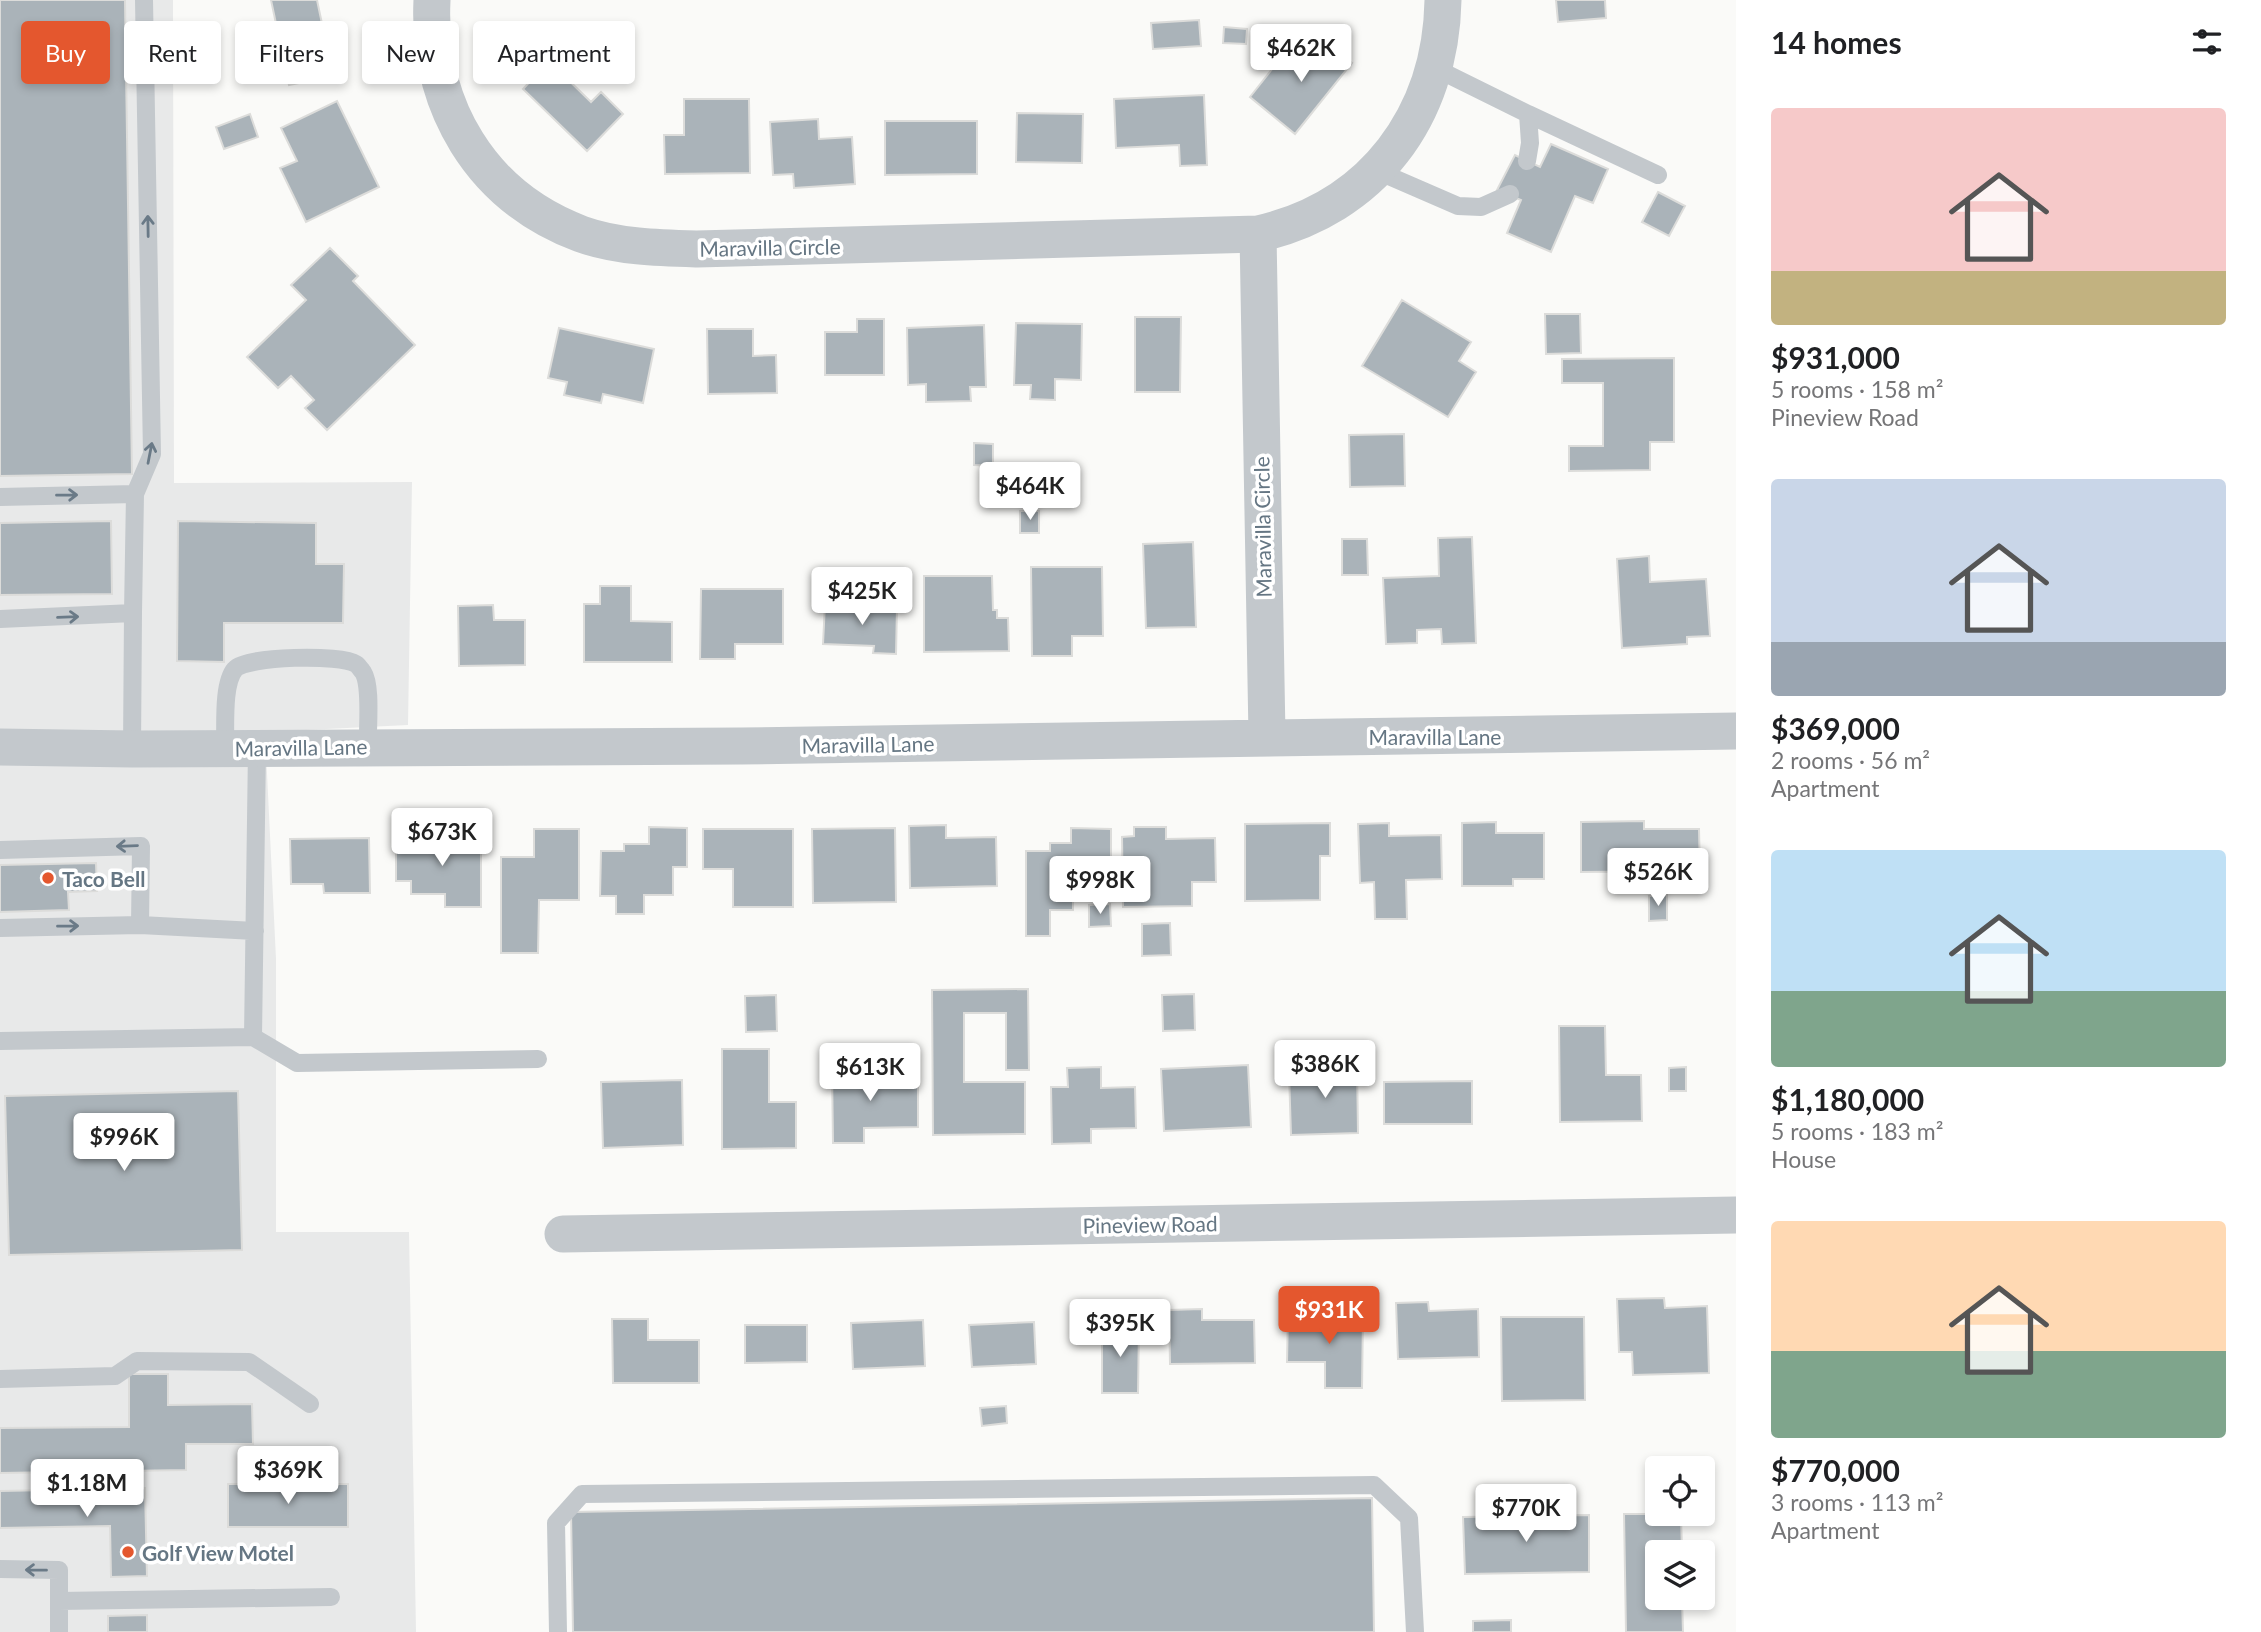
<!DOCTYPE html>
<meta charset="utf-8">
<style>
body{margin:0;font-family:Lato,sans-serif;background:#f2f2f2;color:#202124;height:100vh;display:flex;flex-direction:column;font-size:26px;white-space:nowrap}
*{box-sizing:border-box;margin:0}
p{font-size:23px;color:#757577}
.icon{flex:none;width:38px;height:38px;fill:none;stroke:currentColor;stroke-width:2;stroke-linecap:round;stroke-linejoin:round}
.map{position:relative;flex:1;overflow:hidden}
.drawer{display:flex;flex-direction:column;background:#fff;width:525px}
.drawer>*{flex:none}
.guide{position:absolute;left:21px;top:21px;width:665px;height:63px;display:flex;gap:14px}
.controls{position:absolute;left:1645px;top:1456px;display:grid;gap:14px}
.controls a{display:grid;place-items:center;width:70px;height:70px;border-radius:7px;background:#fff;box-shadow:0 4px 10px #0003;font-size:35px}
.price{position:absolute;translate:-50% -60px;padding:0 16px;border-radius:7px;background:#fff;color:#222;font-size:23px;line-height:46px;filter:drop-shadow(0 2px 4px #0008)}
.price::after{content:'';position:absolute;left:50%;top:42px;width:21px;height:16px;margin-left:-10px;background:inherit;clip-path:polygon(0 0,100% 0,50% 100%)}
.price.active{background:#e4572e;color:#fff}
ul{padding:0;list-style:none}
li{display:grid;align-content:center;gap:14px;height:371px;padding:0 35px}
li span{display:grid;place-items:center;height:217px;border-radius:7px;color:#555}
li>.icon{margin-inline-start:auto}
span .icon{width:126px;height:126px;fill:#fffc;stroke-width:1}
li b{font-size:30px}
h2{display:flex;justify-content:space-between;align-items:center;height:84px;padding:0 35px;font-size:30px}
.tag{padding:0 24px;border-radius:7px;background:#fff;box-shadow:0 4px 10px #0003;font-size:24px;line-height:63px}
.tag.active{background:#e4572e;color:#fff}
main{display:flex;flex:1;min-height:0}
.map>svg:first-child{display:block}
.built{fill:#e8e9e9}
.building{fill:#aab3b9;stroke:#dcdcda;stroke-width:2}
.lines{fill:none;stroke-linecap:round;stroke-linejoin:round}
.lane{stroke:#c3c8cc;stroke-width:18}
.street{stroke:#c3c8cc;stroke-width:37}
.oneway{stroke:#6a7a87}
.poi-dot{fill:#e4572e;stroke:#fff;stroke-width:2.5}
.labels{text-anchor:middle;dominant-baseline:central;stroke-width:7;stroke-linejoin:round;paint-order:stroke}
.street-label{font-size:21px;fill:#657683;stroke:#fff}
.poi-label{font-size:21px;font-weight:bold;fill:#657683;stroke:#fff;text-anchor:start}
</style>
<main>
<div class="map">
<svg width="1736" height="1632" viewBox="0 0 1736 1632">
<rect width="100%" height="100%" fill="#fafaf8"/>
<path class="built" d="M0 0H173L174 483 412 482 408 725 265 732 276 959V1232H409L416 1632H0Z"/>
<path class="building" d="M0 0H125L132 474 0 476Z
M271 0H317L333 76 289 85Z
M1556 0H1605L1606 18 1558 22Z
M1199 20 1201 46 1153 49 1151 23Z
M1224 27 1247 29 1246 44 1223 43Z
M1319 37 1352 63 1295 134 1250 97 1284 54 1296 64Z
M549 61 591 102 601 92 623 114 587 151 523 89Z
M1204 95 1207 165 1180 166 1179 145 1116 148 1114 99Z
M684 99H749L750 173 665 174 664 135H684Z
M337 101 379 187 306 222 280 168 297 161 281 128Z
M1017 113 1083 114 1082 163 1016 162Z
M250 114 258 137 224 149 216 127Z
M818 119 819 139 852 137 855 184 794 188 793 174 773 175 770 122Z
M885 121H977V174L885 175Z
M1551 144 1608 169 1593 203 1575 196 1551 252 1507 233 1521 200 1497 190 1515 155 1540 167Z
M1658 192 1685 206 1669 236 1642 222Z
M330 248 358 276 353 281 415 345 327 430 305 408 314 400 291 376 278 388 247 357 306 300 291 285Z
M1402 300 1471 342 1459 361 1476 372 1448 417 1362 366Z
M1545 314H1580L1581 353 1546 354Z
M1135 317H1181L1180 392H1135Z
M857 319H884V375H825V332H857Z
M1016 323 1082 324 1081 380 1055 379V400L1030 399 1031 385H1014Z
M984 325 986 387H970L971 401 926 402V384L908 385 907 328Z
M559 328 654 349 643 403 603 394 601 403 564 395 567 382 548 378Z
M707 329H753V356L776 355 777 393 708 394Z
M1674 358V442H1650V470L1569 471V446H1603V383H1562V359Z
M1404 434 1405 486 1350 487 1349 435Z
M974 443 993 444V466L974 465Z
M1020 511H1039V533H1020Z
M111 521 112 594 0 595V523Z
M178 521 316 523V564H344L343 623H224V662L177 661Z
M1472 537 1476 643 1442 644 1441 629 1417 630V643L1386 644 1383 578 1439 576 1438 538Z
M1342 539H1367L1368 575H1342Z
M1193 542 1196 627 1146 628 1143 544Z
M1649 556 1650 582 1706 579 1710 636 1687 637V644L1622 648 1617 559Z
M1031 567H1102L1103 636H1072V656H1032Z
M924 576H992L993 610H997V618H1008L1009 651 924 652Z
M600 586H631V621L672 622V662H584V604H600Z
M701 589H783V644H735V659H700Z
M825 604 897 607 896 654 873 653 874 646 823 644Z
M493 605 494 620H525V665L459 666 458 606Z
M1644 821V829H1699L1700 871 1581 872V822Z
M1496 822V833H1544V879H1513V886H1462V823Z
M1330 823V856H1320V900L1245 901V824Z
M1389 823V836L1441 835 1442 879 1406 880 1407 919H1375L1374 882 1360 883 1358 824Z
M946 825V838L996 837 997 886 910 888 909 826Z
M649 827 687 828V867H673V895H644V914H616V896H600L601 851H624V844H649Z
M1134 827H1166V839L1215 838 1216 882H1192V906L1123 907 1122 837 1134 836Z
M895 828 896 902 813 903 812 829Z
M1071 828 1111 829V882H1098V894H1073V910H1050V936H1026V851H1050V843H1071Z
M534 829H579V900H539L538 953H501V857H534Z
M703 829H793V907H733V869H703Z
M396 837H481V907H445V894H411V881H396Z
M369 838 370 893H324L323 884H291L290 839Z
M96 863 97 891 68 892 69 910 0 912V865Z
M1667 895V920L1649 921V896Z
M1110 904 1111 926 1089 927V905Z
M1170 923 1171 955 1142 956V924Z
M1028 989 1029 1070H1006V1013H964V1082H1025V1134L933 1135 932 990Z
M1194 994 1195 1030 1163 1031 1162 995Z
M776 995 777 1031 746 1032 745 996Z
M1559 1026H1605L1606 1075H1641L1642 1121 1560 1122Z
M722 1049H769V1102H796V1148L722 1149Z
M1357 1063 1358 1133 1291 1135 1289 1073H1313V1065Z
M1248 1065 1251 1127 1164 1131 1161 1069Z
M1101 1067V1088L1135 1087 1136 1128 1091 1129V1143L1052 1144 1051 1087H1068L1067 1068Z
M1686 1067V1091H1669V1068Z
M887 1068 888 1083 918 1082V1127L864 1128V1143H833L832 1069Z
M682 1080 683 1145 603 1148 601 1082Z
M1472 1081V1124H1384V1082Z
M238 1091 242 1250 9 1255 5 1096Z
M1664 1298 1665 1308 1707 1306 1709 1373 1633 1375 1632 1352H1619L1617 1299Z
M1428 1302 1429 1311 1478 1309 1479 1357 1398 1359 1396 1303Z
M1202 1309V1320H1254L1255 1363 1170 1364 1169 1310Z
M1288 1314 1363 1315 1362 1388H1325V1362H1287Z
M1501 1317H1584L1585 1400 1502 1401Z
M612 1319H648V1340H699V1383H613Z
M923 1320 925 1366 853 1369 851 1323Z
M1034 1322 1036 1364 972 1367 969 1325Z
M745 1325H807V1362L745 1363Z
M1102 1326H1139L1138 1393H1102Z
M129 1374H168V1405L252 1404 253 1444H186V1470L0 1473V1428L129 1427Z
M1006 1406 1007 1423 982 1426 980 1408Z
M228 1484H348V1527H228Z
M145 1488 147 1576 111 1577 110 1526 0 1528V1491Z
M1372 1498 1374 1632H573L571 1512Z
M1624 1514H1681L1682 1552H1657V1598H1682L1683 1632H1626Z
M1589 1515V1572L1465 1574 1463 1517Z
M147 1615V1632H108V1616Z
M1511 1620V1632H1473V1621Z"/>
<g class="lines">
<path class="lane" d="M1435 68 1528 114 1530 143 1527 161
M1528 114 1658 175
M1375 170 1458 206 1481 207 1510 194
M0 497 135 494
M0 619 133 613 135 494 152 454 144 0
M225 748C226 729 222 684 235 669 247 656 341 654 356 664 357 664 362 671 363 672 372 686 367 729 368 747
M132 749 133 613
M0 850 141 846 140 925
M0 928 140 925 255 931
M253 1037 257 748
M0 1041 253 1037 297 1063 538 1059
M0 1379 115 1376 137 1361 249 1362 310 1404
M0 1569 59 1570V1632
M59 1601 331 1597
M558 1632 556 1523 582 1494 1374 1485 1409 1518 1415 1632"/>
<path class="street" d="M432 0C427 105 480 196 581 234 617 247 659 248 697 249L1258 234C1373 208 1441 116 1443 0
M1258 234 1267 736
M0 747 132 749 741 746 1736 731
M563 1234 1736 1215"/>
</g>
<defs><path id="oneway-shaft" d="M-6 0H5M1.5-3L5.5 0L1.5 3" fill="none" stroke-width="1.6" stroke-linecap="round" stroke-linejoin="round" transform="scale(1.75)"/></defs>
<g class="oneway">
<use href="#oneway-shaft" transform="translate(148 226) rotate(-91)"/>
<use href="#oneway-shaft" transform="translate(150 453) rotate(-79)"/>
<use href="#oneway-shaft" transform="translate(67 495) rotate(-1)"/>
<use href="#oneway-shaft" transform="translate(68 617) rotate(-2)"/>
<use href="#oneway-shaft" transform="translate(127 846) rotate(178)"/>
<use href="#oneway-shaft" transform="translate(68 926) rotate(-1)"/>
<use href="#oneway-shaft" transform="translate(36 1570) rotate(-179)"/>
</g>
<g class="poi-dot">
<circle cx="48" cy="878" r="7"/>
<circle cx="128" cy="1552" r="7"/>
</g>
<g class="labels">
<g class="street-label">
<text transform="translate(770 247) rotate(-1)">Maravilla Circle</text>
<text transform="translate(1262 527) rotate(-91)">Maravilla Circle</text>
<text x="1435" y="736">Maravilla Lane</text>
<text transform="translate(868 744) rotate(-1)">Maravilla Lane</text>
<text transform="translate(301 747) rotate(-1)">Maravilla Lane</text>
<text transform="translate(1150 1224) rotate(-1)">Pineview Road</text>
</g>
<g class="poi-label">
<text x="62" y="878">Taco Bell</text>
<text x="142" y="1552">Golf View Motel</text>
</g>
</g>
</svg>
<div class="controls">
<a><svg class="icon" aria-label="locate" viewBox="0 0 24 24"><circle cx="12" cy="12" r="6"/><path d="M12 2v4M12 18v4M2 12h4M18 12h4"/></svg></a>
<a><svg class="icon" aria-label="layers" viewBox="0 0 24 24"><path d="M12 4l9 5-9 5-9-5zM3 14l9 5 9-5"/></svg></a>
</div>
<b class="price" style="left:1301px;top:84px">$462K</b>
<b class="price" style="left:1030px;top:522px">$464K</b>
<b class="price" style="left:862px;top:627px">$425K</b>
<b class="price" style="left:442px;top:868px">$673K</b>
<b class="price" style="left:1658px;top:908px">$526K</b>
<b class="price" style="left:1100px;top:916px">$998K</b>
<b class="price" style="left:1325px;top:1100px">$386K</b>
<b class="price" style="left:870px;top:1103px">$613K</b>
<b class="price" style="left:124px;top:1173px">$996K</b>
<b class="price active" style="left:1329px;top:1346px">$931K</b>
<b class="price" style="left:1120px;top:1359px">$395K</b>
<b class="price" style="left:288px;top:1506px">$369K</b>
<b class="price" style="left:87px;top:1519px">$1.18M</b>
<b class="price" style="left:1526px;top:1544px">$770K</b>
<div class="guide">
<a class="tag active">Buy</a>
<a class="tag">Rent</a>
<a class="tag">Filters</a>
<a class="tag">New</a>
<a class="tag">Apartment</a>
</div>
</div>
<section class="drawer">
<h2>14 homes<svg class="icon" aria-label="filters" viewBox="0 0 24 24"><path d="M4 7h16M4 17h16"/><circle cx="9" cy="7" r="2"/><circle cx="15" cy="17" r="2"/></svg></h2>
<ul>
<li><span style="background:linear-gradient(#f6c9c9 75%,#c2b280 0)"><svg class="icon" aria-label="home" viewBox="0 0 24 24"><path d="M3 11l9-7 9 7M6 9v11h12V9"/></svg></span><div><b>$931,000</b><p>5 rooms · 158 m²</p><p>Pineview Road</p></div></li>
<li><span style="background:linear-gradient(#c9d6e8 75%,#9aa5b1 0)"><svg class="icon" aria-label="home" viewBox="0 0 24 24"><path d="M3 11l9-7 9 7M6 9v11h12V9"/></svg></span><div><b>$369,000</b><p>2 rooms · 56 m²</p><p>Apartment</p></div></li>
<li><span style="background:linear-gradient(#bfe0f5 65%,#7fa58c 0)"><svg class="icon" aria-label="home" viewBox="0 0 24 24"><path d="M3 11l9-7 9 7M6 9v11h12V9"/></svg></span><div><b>$1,180,000</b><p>5 rooms · 183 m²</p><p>House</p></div></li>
<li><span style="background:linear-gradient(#ffd9b3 60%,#7fa58c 0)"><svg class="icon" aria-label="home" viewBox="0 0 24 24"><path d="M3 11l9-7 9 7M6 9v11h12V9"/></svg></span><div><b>$770,000</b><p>3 rooms · 113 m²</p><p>Apartment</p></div></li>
</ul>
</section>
</main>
